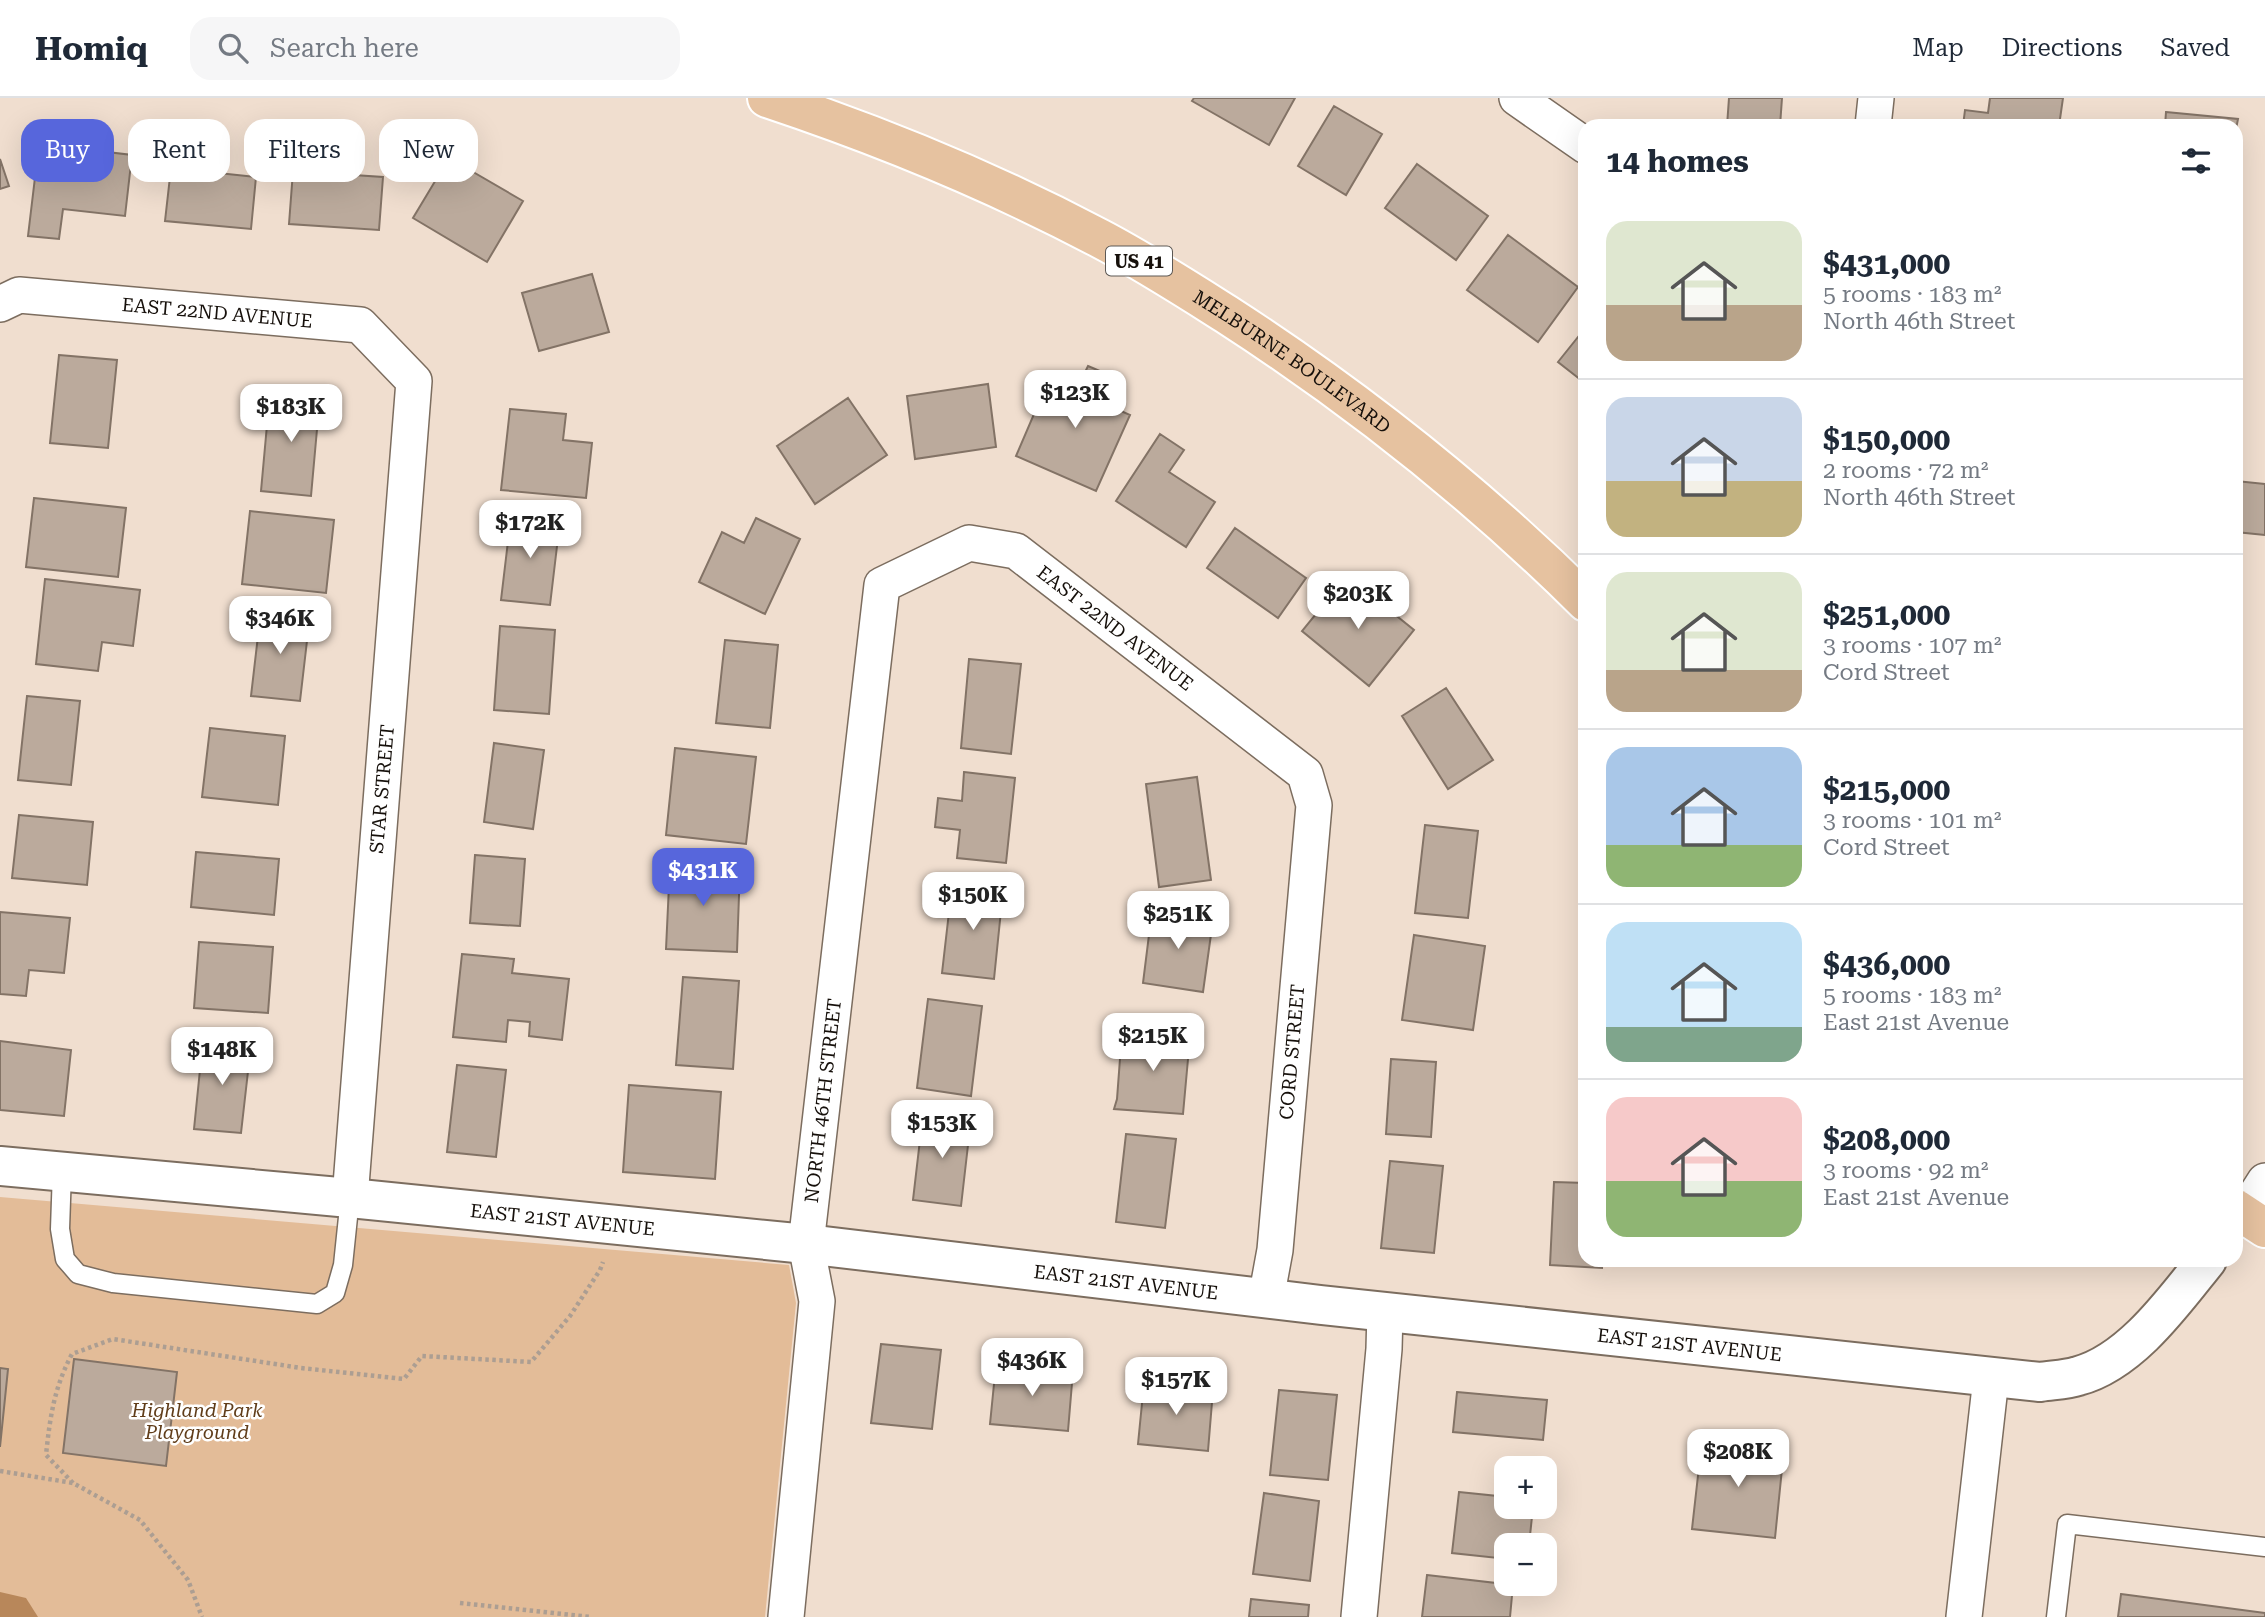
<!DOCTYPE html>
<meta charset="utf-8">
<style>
body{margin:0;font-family:"Roboto Serif",serif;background:#f6f6f7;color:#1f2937;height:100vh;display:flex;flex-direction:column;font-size:26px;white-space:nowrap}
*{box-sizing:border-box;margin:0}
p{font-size:23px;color:#747a83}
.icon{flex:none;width:38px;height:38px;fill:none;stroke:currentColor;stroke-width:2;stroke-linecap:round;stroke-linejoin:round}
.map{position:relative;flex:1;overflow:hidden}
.details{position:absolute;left:1578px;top:21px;width:665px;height:1148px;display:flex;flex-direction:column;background:#fff;border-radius:21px;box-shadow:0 7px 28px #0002}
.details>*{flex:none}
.banner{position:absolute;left:21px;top:21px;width:665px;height:63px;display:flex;gap:14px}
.buttons{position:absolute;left:1494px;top:1358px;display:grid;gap:14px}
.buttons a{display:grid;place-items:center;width:63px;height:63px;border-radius:14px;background:#fff;box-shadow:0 7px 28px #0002;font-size:35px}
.price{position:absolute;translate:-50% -60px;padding:0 16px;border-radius:14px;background:#fff;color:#222;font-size:23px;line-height:46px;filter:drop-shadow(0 2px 4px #0008)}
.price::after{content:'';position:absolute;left:50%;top:42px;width:21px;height:16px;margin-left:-10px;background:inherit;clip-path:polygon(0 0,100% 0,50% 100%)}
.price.current{background:#5766dc;color:#fff}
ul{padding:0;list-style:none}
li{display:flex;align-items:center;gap:21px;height:175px;padding:0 28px}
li+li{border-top:2px solid #e0e1e3}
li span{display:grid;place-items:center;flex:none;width:196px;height:140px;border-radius:21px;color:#555}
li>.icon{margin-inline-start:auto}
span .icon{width:84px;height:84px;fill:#fffc;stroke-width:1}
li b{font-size:30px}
h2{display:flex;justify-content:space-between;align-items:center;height:84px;padding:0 28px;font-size:30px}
.tag{padding:0 24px;border-radius:21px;background:#fff;box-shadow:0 7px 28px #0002;font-size:24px;line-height:63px}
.tag.current{background:#5766dc;color:#fff}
header{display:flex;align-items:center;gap:42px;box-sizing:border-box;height:98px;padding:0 35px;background:#fff;border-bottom:2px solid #e0e1e3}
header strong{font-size:33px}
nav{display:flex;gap:38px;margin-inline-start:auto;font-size:24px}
.search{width:490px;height:63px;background:#f6f6f7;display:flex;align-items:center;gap:18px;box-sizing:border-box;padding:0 24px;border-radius:21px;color:#747a83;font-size:26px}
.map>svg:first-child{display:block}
.green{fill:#e3bc98}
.water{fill:#b8875a}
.building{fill:#bbaa9c;stroke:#837366;stroke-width:2}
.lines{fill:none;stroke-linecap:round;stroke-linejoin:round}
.service-casing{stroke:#7c6d5f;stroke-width:21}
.minor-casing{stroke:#7c6d5f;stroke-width:38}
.tertiary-casing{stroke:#7c6d5f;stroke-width:42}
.primary-casing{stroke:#fff;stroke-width:42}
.path{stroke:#ac9e92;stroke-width:4.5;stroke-dasharray:3.5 3.5;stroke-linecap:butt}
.service{stroke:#fff;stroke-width:18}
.minor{stroke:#fff;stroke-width:35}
.tertiary{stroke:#fff;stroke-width:38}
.primary{stroke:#e6c2a0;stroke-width:38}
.labels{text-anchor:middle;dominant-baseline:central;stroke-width:5;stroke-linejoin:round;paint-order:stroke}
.shield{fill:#fff;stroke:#5c5854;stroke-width:2}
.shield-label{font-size:18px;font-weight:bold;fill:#16100b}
.street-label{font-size:19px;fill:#16100b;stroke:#fff}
.park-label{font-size:19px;font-style:italic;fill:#603d1a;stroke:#fff}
</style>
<header>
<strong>Homiq</strong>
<div class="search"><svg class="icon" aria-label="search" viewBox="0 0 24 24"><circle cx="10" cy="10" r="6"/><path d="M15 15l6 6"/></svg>Search here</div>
<nav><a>Map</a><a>Directions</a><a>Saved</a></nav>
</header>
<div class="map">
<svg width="2265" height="1519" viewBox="0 0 2265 1519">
<rect width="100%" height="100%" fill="#f0decf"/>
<path class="green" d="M0 1099 789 1167 796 1205 765 1519H0Z"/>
<path class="water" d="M0 1494 26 1500 38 1519H0Z"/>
<path class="building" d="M1194 0H1295L1269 47 1192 3Z
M1729 0H1782L1780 28H1727Z
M1990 0H2063L2059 28H1963L1965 12 1988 15Z
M1334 8 1382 36 1346 97 1298 68Z
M2166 14 2238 21 2236 31V28H2165Z
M39 46 132 57 125 118 63 111 59 141 28 138Z
M449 60 523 103 487 164 413 120Z
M0 61 9 88 0 91Z
M1417 66 1488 118 1456 162 1385 110Z
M171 70 256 79 251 131 165 123Z
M293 73 383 79 379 132 289 126Z
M1508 137 1578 189 1538 244 1467 192Z
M592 176 609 234 539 253 522 195Z
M1586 229V286L1558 264Z
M59 257 117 262 108 350 50 345Z
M1088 268 1114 279 1103 305 1130 317 1096 393 1016 358 1049 281 1076 293Z
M988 286 996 349 915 361 907 298Z
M270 294 320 298 311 398 261 393Z
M848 300 887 357 815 406 777 348Z
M510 311 566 316 563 342 592 345 586 400 501 392Z
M1160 336 1184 352 1169 374 1215 404 1186 449 1116 403Z
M2236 383 2265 386V437L2236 434Z
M34 400 126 410 118 479 26 469Z
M250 413 334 422 326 495 242 486Z
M511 418 560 423 550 507 501 502Z
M756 420 800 441 765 516 699 484 722 434 744 445Z
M1235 430 1306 480 1278 520 1207 470Z
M1347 478 1414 532 1369 588 1302 533Z
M45 481 140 492 133 548 102 544 98 573 36 566Z
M261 512 310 517 300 603 251 598Z
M500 528 555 532 549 616 494 612Z
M725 542 778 547 770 630 716 625Z
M969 561 1021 566 1011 656 961 650Z
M1446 590 1493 662 1448 691 1402 618Z
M27 598 80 603 71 687 18 682Z
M210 630 285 638 278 707 202 699Z
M494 645 544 652 533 731 484 724Z
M675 650 756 659 746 746 666 737Z
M964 674 1015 680 1006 765 957 760 960 732 935 729 938 700 962 703Z
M1197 679 1211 782 1159 789 1146 686Z
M19 717 93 724 87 787 12 780Z
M1425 727 1478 733 1468 820 1415 815Z
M196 754 279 761 274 817 191 809Z
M475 757 525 761 520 828 470 825Z
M670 766 740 769 737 854 666 851Z
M952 788 1003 793 994 881 942 875Z
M1152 813 1213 822 1203 894 1143 885Z
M0 814 70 820 64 875 29 872 26 898 0 896Z
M1414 837 1485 848 1473 932 1402 922Z
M199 844 273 849 268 915 194 910Z
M462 856 514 861 512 875 569 881 562 942 529 938 530 924 508 922 506 944 453 939Z
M683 879 739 883 733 971 676 967Z
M928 901 982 908 971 998 917 990Z
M1122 934 1190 939 1183 1016 1114 1011 1117 1001Z
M203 942 251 947 241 1035 194 1031Z
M0 943 71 952 64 1018 0 1012Z
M1391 961 1436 964 1431 1039 1386 1036Z
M457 967 506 972 496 1059 447 1054Z
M629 987 721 994 715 1081 623 1074Z
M923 1016 971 1021 961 1108 913 1102Z
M1126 1036 1176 1041 1165 1130 1116 1124Z
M1390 1063 1443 1068 1434 1155 1381 1150Z
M1554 1084 1586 1085V1162H1602V1170L1550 1167Z
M881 1246 941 1252 932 1331 871 1325Z
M74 1261 177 1274 166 1368 63 1355Z
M996 1266 1073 1273 1068 1333 990 1326Z
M0 1270 8 1271 0 1349Z
M1144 1285 1213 1292 1208 1353 1138 1346Z
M1279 1292 1337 1297 1328 1382 1270 1377Z
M1457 1294 1547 1302 1543 1342 1453 1334Z
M1702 1342 1784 1351 1775 1440 1692 1431Z
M1459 1394 1507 1399V1409H1533L1529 1447H1507V1461L1452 1455Z
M1264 1395 1319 1403 1310 1483 1253 1476Z
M1427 1477 1513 1487 1510 1519H1422Z
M2121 1496 2265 1515V1519H2118Z
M1251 1501 1309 1507 1308 1519H1249Z"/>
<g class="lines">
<defs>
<path id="service" d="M62 1073 60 1131 65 1161 78 1176 113 1185 317 1206 335 1195 343 1167 350 1100
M2056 1519 2067 1426 2265 1449"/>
<g id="minor">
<path d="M1517 0 1586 48"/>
<path d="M1873 28 1876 0"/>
<path id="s1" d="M0 206 19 197 360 227 414 283 350 1100"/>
<path d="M2244 1116 2265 1083"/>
<path id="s2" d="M786 1519 817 1203 806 1146 882 487 969 445 1016 453 1305 676 1314 707 1275 1152 1266 1201"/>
<path d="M1359 1519 1384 1251 1385 1214"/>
<path d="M1964 1519 1991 1280"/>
</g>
<g id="tertiary">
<path id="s3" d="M0 1068 350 1100 806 1146 1321 1207 2040 1284C2052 1282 2066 1282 2078 1278 2131 1264 2174 1203 2207 1162"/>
</g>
<g id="primary">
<path id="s4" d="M767 0C881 38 993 84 1099 140 1143 163 1185 190 1226 216 1356 300 1476 395 1586 504"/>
<path d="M2236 1111 2265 1130"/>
</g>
</defs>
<use href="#service" class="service-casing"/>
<use href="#minor" class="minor-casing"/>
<use href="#tertiary" class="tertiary-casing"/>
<use href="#primary" class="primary-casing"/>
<path class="path" d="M0 1373 73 1385 140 1422 188 1482 202 1519
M73 1385 46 1357C50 1319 54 1290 72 1256L113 1241 301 1270 404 1281 422 1258 531 1264 570 1218 600 1172 603 1164
M460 1505 591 1519"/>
<use href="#service" class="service"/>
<use href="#minor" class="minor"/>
<use href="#tertiary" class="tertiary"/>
<use href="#primary" class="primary"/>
</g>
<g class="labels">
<rect class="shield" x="1106" y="148.5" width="66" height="29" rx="5"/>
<g class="shield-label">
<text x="1139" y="163">US 41</text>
</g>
<g class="street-label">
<text stroke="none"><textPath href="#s1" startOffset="220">EAST 22ND AVENUE</textPath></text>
<text stroke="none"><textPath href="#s4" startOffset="590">MELBURNE BOULEVARD</textPath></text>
<text stroke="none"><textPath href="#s2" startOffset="1309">EAST 22ND AVENUE</textPath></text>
<text transform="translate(382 691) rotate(-85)">STAR STREET</text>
<text transform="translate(1292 954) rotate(-85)">CORD STREET</text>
<text stroke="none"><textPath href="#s2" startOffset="520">NORTH 46TH STREET</textPath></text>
<text stroke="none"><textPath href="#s3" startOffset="565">EAST 21ST AVENUE</textPath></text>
<text stroke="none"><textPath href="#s3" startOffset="1132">EAST 21ST AVENUE</textPath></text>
<text stroke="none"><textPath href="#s3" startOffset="1699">EAST 21ST AVENUE</textPath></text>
</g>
<g class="park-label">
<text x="197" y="1312">Highland Park<tspan x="197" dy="22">Playground</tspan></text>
</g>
</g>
</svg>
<div class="buttons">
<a>+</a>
<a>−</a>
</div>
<b class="price" style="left:1075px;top:332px">$123K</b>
<b class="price" style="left:291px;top:346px">$183K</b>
<b class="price" style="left:530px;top:462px">$172K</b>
<b class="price" style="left:1358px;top:533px">$203K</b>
<b class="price" style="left:280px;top:558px">$346K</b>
<b class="price current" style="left:703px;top:810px">$431K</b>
<b class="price" style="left:973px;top:834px">$150K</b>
<b class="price" style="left:1178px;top:853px">$251K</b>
<b class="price" style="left:1153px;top:975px">$215K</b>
<b class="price" style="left:222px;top:989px">$148K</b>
<b class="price" style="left:942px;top:1062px">$153K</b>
<b class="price" style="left:1032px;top:1300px">$436K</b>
<b class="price" style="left:1176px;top:1319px">$157K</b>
<b class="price" style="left:1738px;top:1391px">$208K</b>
<div class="banner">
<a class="tag current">Buy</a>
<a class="tag">Rent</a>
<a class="tag">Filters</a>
<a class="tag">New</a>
</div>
<section class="details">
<h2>14 homes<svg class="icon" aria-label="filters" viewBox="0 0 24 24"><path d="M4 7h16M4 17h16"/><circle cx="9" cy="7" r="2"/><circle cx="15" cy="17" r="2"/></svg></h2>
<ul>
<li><span style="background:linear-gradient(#dfe7d0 60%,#b9a48a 0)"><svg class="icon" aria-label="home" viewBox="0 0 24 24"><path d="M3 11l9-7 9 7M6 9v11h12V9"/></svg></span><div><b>$431,000</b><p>5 rooms · 183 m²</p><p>North 46th Street</p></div></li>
<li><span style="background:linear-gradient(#c9d6e8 60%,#c2b280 0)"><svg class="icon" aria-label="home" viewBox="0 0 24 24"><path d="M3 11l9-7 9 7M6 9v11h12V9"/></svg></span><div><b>$150,000</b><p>2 rooms · 72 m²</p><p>North 46th Street</p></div></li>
<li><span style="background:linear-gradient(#dfe7d0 70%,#b9a48a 0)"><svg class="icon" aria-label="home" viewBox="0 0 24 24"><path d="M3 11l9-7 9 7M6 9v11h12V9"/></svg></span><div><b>$251,000</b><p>3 rooms · 107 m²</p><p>Cord Street</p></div></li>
<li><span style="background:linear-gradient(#a9c7e8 70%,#8fb573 0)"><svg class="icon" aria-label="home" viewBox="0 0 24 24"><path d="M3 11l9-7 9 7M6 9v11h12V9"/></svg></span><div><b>$215,000</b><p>3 rooms · 101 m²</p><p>Cord Street</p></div></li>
<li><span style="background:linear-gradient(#bfe0f5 75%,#7fa58c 0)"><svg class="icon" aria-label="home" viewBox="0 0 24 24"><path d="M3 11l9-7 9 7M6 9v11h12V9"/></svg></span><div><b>$436,000</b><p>5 rooms · 183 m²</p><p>East 21st Avenue</p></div></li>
<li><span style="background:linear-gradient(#f6c9c9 60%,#8fb573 0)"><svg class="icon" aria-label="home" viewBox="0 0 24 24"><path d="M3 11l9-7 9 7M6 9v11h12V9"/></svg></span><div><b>$208,000</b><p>3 rooms · 92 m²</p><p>East 21st Avenue</p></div></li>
</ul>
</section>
</div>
